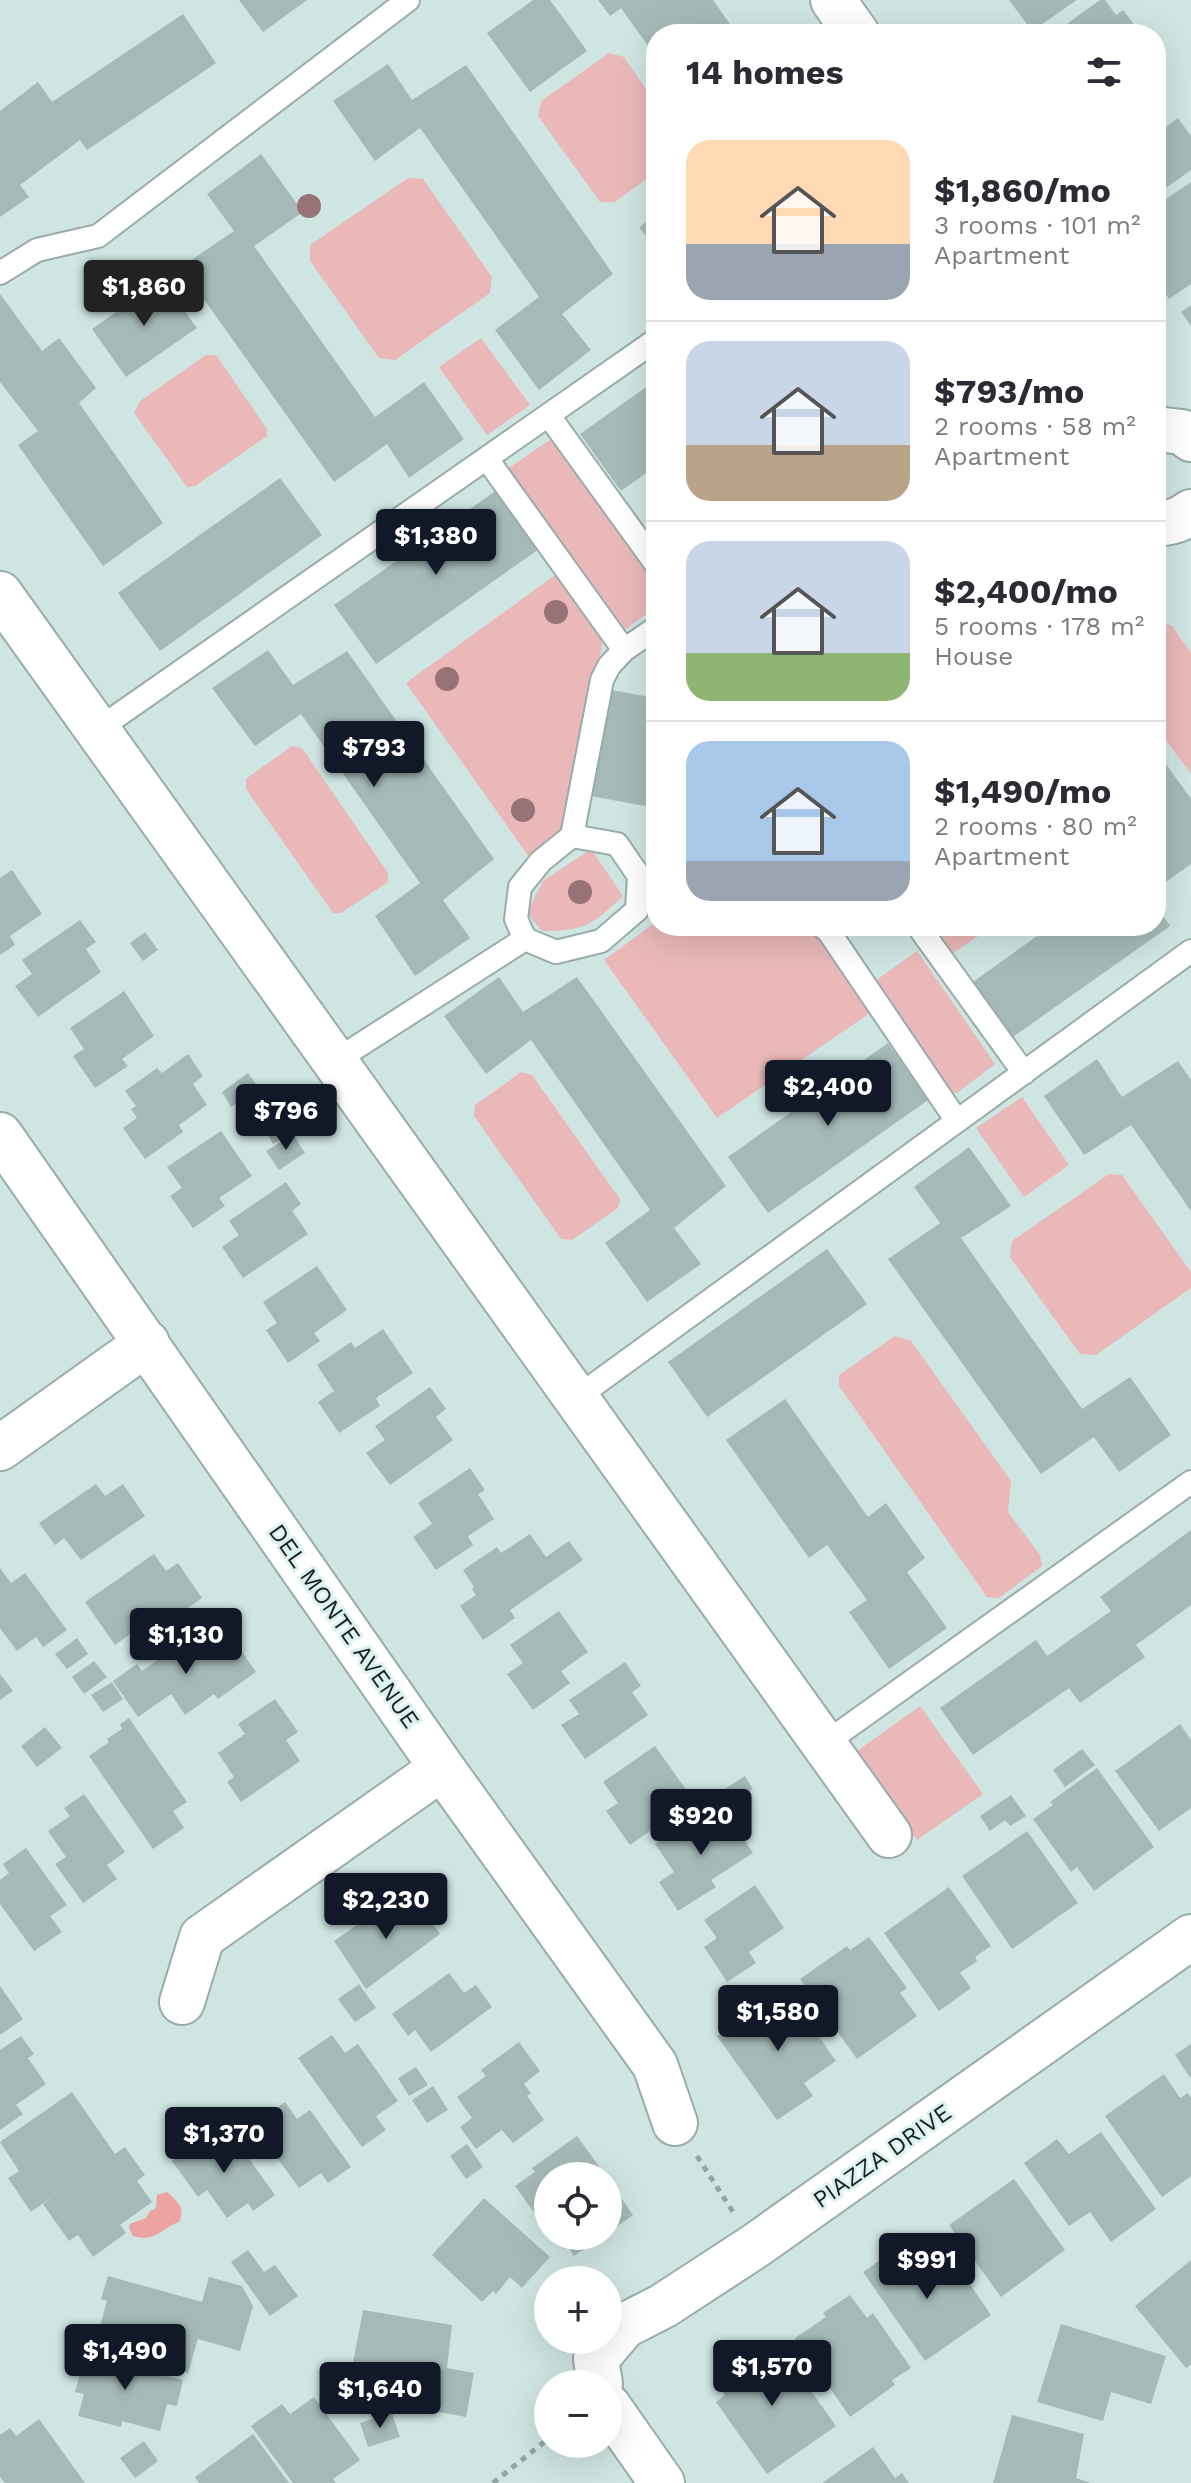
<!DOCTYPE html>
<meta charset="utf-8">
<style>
body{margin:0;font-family:"Work Sans",sans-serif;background:#f2f2f3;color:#2b2b33;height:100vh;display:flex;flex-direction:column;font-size:30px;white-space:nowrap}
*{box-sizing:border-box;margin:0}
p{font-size:26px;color:#7c7c81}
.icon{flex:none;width:44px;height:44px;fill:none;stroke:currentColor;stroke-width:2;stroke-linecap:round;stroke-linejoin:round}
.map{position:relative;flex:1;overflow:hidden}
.sheet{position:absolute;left:646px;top:24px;width:520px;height:912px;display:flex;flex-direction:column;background:#fff;border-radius:32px;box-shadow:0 8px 32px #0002}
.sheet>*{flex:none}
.fabs{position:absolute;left:534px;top:2162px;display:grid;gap:16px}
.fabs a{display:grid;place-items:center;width:88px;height:88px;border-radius:50%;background:#fff;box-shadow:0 8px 32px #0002;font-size:40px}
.price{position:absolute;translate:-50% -68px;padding:0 18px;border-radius:8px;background:#111827;color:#fff;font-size:26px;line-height:52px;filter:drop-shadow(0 2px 4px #0008)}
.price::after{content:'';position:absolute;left:50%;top:48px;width:24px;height:18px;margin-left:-12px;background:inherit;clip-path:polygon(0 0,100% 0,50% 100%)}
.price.active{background:#222;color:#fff}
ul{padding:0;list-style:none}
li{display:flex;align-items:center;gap:24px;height:200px;padding:0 40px}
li+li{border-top:2px solid #e1e1e2}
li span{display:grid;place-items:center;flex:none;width:224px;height:160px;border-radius:24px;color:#555}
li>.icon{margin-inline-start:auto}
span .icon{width:96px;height:96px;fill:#fffc;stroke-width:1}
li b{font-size:34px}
h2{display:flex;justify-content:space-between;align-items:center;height:96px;padding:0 40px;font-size:34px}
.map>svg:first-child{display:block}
.green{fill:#eab8b8}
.water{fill:#eea3a3}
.building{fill:#a5bab8}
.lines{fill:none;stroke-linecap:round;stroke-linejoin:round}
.service-casing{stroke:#98acaa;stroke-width:26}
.minor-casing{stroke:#98acaa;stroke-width:48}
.path{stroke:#93a5a3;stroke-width:5;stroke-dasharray:6 6;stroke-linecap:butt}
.service{stroke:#fff;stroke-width:22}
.minor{stroke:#fff;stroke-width:44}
.tree{fill:#977277}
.labels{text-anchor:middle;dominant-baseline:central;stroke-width:6;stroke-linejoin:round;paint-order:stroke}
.street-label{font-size:24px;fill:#171f1f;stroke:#dcf2f0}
</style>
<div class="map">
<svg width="1191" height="2483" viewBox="0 0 1191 2483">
<rect width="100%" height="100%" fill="#cfe5e2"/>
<path class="green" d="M609 53 624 57 656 104V172L615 202H600L538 116 541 101Z
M408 178 423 179 492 277 490 293 395 360 379 358 310 261V245Z
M481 338 530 405 487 435 439 367Z
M206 355H216L267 429V436L195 486 187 487 134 413 140 401Z
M551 439 656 584V607L622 632 506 470Z
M558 573 604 636 564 837 529 857 406 683Z
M1158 622 1172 626 1191 653V774L1156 727V624Z
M292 746 302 748 388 873V882L341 913H333L246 789V779Z
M591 849 623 896C592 925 585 931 542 931L527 913 543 881Z
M656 922V926H809L870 1013 717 1118 604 960Z
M932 926H993L953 953Z
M917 951 995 1064 957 1093 945 1091 871 984Z
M521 1072 532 1075 620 1199 618 1208 572 1240 561 1239 474 1116 475 1105Z
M1022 1097 1069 1165 1024 1197 976 1128Z
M1109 1174 1122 1175 1191 1272V1288L1096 1355 1080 1354 1010 1257 1012 1241Z
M895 1336 911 1341 1011 1481 1008 1512 1040 1555 1042 1566 999 1598 987 1597 839 1386V1375Z
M920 1706 983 1794 917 1840 854 1753Z"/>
<path class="water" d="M167 2192C177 2201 186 2208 179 2222 161 2228 156 2243 133 2236L129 2228 130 2224 146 2218 150 2211 156 2208 157 2195Z"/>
<path class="building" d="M239 0H307L263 32Z
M533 0H550L587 51 530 92 487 33Z
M598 0H713L737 34H656V57L621 8 610 16Z
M1009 0H1077L1032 31Z
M1100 0H1105L1116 15 1123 10 1140 32 1053 34Z
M183 14 216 63 87 150 80 140 20 185 29 197 0 217V111L38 82 52 102Z
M388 64 412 100 466 65 613 274 562 314 591 350 539 390 495 330 539 297 420 128 375 161 333 101Z
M1178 118 1191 136V170L1156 195V134Z
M261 154 303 212 254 246 375 417 424 382 464 439 409 478 387 444 334 482 181 267 234 231 207 194Z
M1191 182V284L1169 299 1156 281V206Z
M656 215V250L639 227Z
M162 280 197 328 126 377 92 329Z
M0 294 42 351 59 338 96 388 79 403 163 523 103 566 18 445 38 431 0 382Z
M1191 305V326L1181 312Z
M656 380V466L621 491 580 434Z
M280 478 322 535 160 651 118 593Z
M497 490 539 549 376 664 334 605Z
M268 650 293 685 347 651 494 859 443 900 470 938 415 976 375 916 420 883 301 714 255 746 212 688Z
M605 689 656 698V808L585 795Z
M1156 750 1191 799V864L1163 884 1156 874Z
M12 870 42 914 10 936 15 945 0 955V878Z
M1156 906 1170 926 1010 1039 970 984 1051 926H1156Z
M80 920 96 942 86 949 101 972 38 1017 15 986 32 974 22 960Z
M145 932 158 950 143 961 130 943Z
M499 977 523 1012 577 977 726 1186 674 1228 701 1264 647 1302 605 1243 650 1210 531 1040 486 1074 444 1016Z
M124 991 154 1036 122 1059 128 1066 95 1088 73 1056 84 1049 70 1028Z
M888 1043 928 1100 768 1213 728 1157Z
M188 1054 203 1076 193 1084 207 1105 179 1125 183 1132 145 1159 123 1128 137 1118 131 1109 136 1106 125 1091 157 1068 162 1073Z
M1097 1059 1122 1097 1178 1061 1191 1080V1211L1131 1125 1084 1155 1044 1096Z
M248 1073 259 1088 231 1107 222 1092Z
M277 1114 290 1133 273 1144 261 1124Z
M221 1131 252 1176 219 1198 225 1206 193 1228 170 1196 182 1188 167 1167Z
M293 1134 305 1153 279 1170 266 1151Z
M969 1147 1011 1206 961 1238 1082 1409 1130 1377 1171 1435 1119 1472 1094 1437 1041 1474 888 1259 940 1223 914 1187Z
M286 1182 301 1204 292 1211 308 1234 243 1278 222 1247 239 1235 229 1221Z
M827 1249 867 1304 707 1417 668 1362Z
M317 1266 347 1310 314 1333 320 1341 288 1363 266 1330 277 1323 263 1302Z
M383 1329 413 1373 376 1398 380 1406 339 1433 318 1402 334 1391 317 1365 351 1342 355 1348Z
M430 1387 446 1409 436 1417 453 1440 390 1485 366 1453 385 1440 375 1426Z
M785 1399 868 1517 886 1503 925 1558 907 1572 947 1628 889 1669 849 1612 867 1600 827 1545 809 1558 726 1440Z
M470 1468 485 1490 478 1494 494 1519 468 1536 473 1545 436 1570 413 1537 432 1524 418 1503Z
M96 1484 105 1496 123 1484 145 1516 81 1560 64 1538 55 1545 39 1523Z
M1191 1530V1605L1136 1645 1145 1657 1080 1703 1069 1688 973 1755 940 1708 1036 1640 1047 1656 1111 1611 1100 1597Z
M530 1534 546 1557 569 1541 583 1560 510 1610 515 1618 483 1640 460 1606 476 1595 472 1589 474 1587 463 1570 497 1547 501 1553Z
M154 1554 166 1571 178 1563 202 1598 165 1624 158 1614 115 1645 85 1602Z
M0 1568 11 1583 25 1573 67 1630 43 1647 36 1637 17 1651 0 1628Z
M559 1611 588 1652 561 1671 570 1683 533 1710 507 1674 523 1663 510 1645Z
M202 1629 219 1653 235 1642 256 1672 218 1699 214 1694 185 1715 171 1694 138 1717 113 1681 137 1664 142 1671Z
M77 1638 88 1654 67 1669 55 1654Z
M94 1661 107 1677 84 1694 72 1677Z
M625 1662 641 1686 632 1692 648 1715 585 1759 561 1725 579 1714 569 1700Z
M0 1674 13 1691 0 1700Z
M112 1682 123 1699 103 1712 91 1695Z
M275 1699 298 1732 286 1740 300 1761 241 1802 227 1782 234 1777 218 1753 245 1734 238 1724Z
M129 1718 187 1802 173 1811 184 1828 153 1849 89 1756 109 1742 107 1739 122 1729 120 1724Z
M1180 1724 1191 1740V1808L1159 1831 1115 1771Z
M45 1727 62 1748 37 1767 21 1746Z
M655 1746 687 1791 650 1816 657 1826 630 1845 606 1811 618 1803 603 1782Z
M1082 1749 1095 1765 1065 1787 1053 1770Z
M1097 1768 1154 1847 1094 1891 1077 1867 1071 1872 1033 1819 1053 1805 1050 1802Z
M745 1776 753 1789 725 1806 717 1794Z
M84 1794 125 1852 107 1865 117 1879 83 1903 55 1864 66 1857 48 1831 70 1816 64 1808Z
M1011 1795 1026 1816 1010 1826 1005 1820 990 1831 980 1816Z
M723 1808 753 1853 711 1880 716 1887 678 1911 659 1882 674 1872 655 1844 691 1821 695 1826Z
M1027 1831 1078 1903 1012 1949 962 1876Z
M26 1848 67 1905 50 1916 62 1932 34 1951 0 1904V1880L9 1873 3 1864Z
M755 1885 784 1928 749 1952 756 1963 727 1982 704 1947 717 1938 704 1920Z
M949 1887 991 1946 975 1957 977 1961 960 1973 971 1988 939 2011 884 1933Z
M391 1901 402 1915 419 1903 440 1934 366 1989 334 1941Z
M869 1937 907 1988 900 1993 917 2016 857 2059 800 1979 847 1946 850 1950Z
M449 1973 464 1993 476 1985 492 2007 431 2052 415 2030 408 2036 392 2014Z
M359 1984 376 2008 355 2022 338 1999Z
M0 1986 23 2019 0 2035Z
M785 1988 836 2061 804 2083 813 2096 777 2120 717 2036Z
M332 2035 345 2053 358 2044 398 2101 376 2116 386 2130 362 2147 298 2058Z
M21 2036 34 2054 28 2058 46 2084 16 2105 23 2114 0 2130V2050Z
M519 2042 540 2071 524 2084 531 2093 527 2096 544 2120 513 2143 502 2130 476 2149 460 2127 472 2118 457 2097 486 2076 481 2070Z
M1191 2044V2079L1175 2055Z
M416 2067 428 2085 409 2096 398 2078Z
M1164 2074 1180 2098 1188 2093 1191 2098V2176L1162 2197 1105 2116Z
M433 2086 448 2110 427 2123 412 2100Z
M72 2092 115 2154 125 2147 145 2175 137 2181 152 2202 120 2225 126 2233 93 2257 78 2235 69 2241 43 2204 56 2194 31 2212 8 2178 19 2171 0 2142Z
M285 2102 297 2119 310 2110 351 2167 328 2183 321 2173 299 2188 253 2125Z
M1101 2132 1156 2209 1111 2242 1090 2212 1069 2226 1024 2163 1057 2139 1069 2154Z
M232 2135 275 2195 253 2211 248 2203 227 2218 207 2190 198 2197 172 2161 205 2137 213 2149Z
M577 2136 606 2176H548V2232L515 2186 535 2172 532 2168Z
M467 2144 483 2167 466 2179 450 2156Z
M608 2179 633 2215 608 2233Z
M1014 2179 1065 2250 1001 2297 949 2225Z
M484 2198 550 2257 522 2288 510 2277 496 2294 493 2291 482 2302 432 2255Z
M560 2236H603L574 2256Z
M903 2244 925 2277 952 2258 991 2315 925 2361 863 2272Z
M248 2250 264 2272 275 2265 298 2296 270 2316 231 2262Z
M1191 2260V2364L1186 2368 1135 2306Z
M108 2276 202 2302 209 2277 242 2286 253 2306 240 2351 198 2339 188 2373 94 2347 107 2301 101 2299Z
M850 2295 867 2318 873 2313 911 2368 892 2380 895 2385 850 2417 795 2338 826 2317 823 2313Z
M363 2310 452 2325 447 2368 474 2373 466 2417 347 2395Z
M1061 2324 1166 2356 1151 2404 1111 2392 1103 2421 1037 2402Z
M778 2345 836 2426 767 2474 716 2402 725 2395 713 2378 740 2359 746 2368Z
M87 2349 147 2366 145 2371 183 2380 177 2406 167 2404 160 2431 122 2421 121 2427 78 2416 84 2394 75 2392Z
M314 2397 360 2460 333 2479 336 2483H293L251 2426 282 2404 290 2414Z
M392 2413 400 2437 368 2447 360 2423Z
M1012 2415 1084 2434 1076 2478 1091 2483H993Z
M39 2419 85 2483H5L0 2477V2435L10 2428 16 2436Z
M253 2434 289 2483H199L195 2477Z
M144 2441 158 2461 135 2478 120 2458Z
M873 2447 895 2478 902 2473 909 2483H822Z"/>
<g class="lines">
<defs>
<path id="service" d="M0 273 37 250 98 236 408 0
M549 416 656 564
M487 459 624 650 609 666 602 680 572 836 541 861 520 887 516 919 525 939 556 952 601 941 637 910 639 876 617 844 572 836
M624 650 656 628
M97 730 656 340
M822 926 829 932 957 1121
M918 926 1024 1073
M335 1061 525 939
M576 1398 1191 951
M824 1744 1191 1482"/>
<path id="minor" d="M833 0 857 34
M1156 429 1182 432 1191 439
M1156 523C1170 524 1180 520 1191 512
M0 594 889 1835
M0 1135 442 1768 655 2065 675 2123
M0 1448 147 1343
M182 2002 202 1937 442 1768
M600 2384 596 2359 624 2326 663 2306 755 2246 1191 1937
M608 2406 662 2483"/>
</defs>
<use href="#service" class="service-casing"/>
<use href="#minor" class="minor-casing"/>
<path class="path" d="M697 2156 733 2212
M493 2483 548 2439"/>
<use href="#service" class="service"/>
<use href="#minor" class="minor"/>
</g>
<g class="tree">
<circle cx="309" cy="206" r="12"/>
<circle cx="556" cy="612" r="12"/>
<circle cx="447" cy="679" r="12"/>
<circle cx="523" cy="810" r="12"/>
<circle cx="580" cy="892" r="12"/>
</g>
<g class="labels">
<g class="street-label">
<text transform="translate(344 1626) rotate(55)">DEL MONTE AVENUE</text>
<text transform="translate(882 2156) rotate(-35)">PIAZZA DRIVE</text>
</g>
</g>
</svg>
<div class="fabs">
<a><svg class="icon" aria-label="locate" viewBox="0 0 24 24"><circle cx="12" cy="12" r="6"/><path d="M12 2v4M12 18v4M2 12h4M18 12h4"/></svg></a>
<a>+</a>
<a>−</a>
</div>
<b class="price active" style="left:144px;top:328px">$1,860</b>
<b class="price" style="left:436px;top:577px">$1,380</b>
<b class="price" style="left:374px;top:789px">$793</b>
<b class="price" style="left:828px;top:1128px">$2,400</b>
<b class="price" style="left:286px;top:1152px">$796</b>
<b class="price" style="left:186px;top:1676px">$1,130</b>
<b class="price" style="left:701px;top:1857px">$920</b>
<b class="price" style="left:386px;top:1941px">$2,230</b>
<b class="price" style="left:778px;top:2053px">$1,580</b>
<b class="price" style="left:224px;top:2175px">$1,370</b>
<b class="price" style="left:927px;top:2301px">$991</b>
<b class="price" style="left:125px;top:2392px">$1,490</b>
<b class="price" style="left:772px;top:2408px">$1,570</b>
<b class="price" style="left:380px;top:2430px">$1,640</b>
<section class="sheet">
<h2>14 homes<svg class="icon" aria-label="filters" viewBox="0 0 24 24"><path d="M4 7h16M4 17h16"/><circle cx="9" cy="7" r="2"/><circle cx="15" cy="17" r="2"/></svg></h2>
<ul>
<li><span style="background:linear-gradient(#ffd9b3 65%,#9aa5b1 0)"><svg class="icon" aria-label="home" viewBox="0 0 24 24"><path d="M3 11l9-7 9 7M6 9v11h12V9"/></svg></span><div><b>$1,860/mo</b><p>3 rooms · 101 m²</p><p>Apartment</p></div></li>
<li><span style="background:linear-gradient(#c9d6e8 65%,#b9a48a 0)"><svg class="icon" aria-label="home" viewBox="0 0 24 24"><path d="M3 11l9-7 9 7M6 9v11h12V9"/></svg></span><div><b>$793/mo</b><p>2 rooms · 58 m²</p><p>Apartment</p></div></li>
<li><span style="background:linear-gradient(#c9d6e8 70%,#8fb573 0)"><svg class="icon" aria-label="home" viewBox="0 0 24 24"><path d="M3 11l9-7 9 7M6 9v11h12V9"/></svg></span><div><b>$2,400/mo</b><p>5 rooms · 178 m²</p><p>House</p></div></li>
<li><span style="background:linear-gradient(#a9c7e8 75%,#9aa5b1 0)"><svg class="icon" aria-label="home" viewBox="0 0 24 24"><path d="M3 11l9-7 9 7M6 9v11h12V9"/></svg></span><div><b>$1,490/mo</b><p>2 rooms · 80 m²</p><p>Apartment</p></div></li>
</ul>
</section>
</div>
